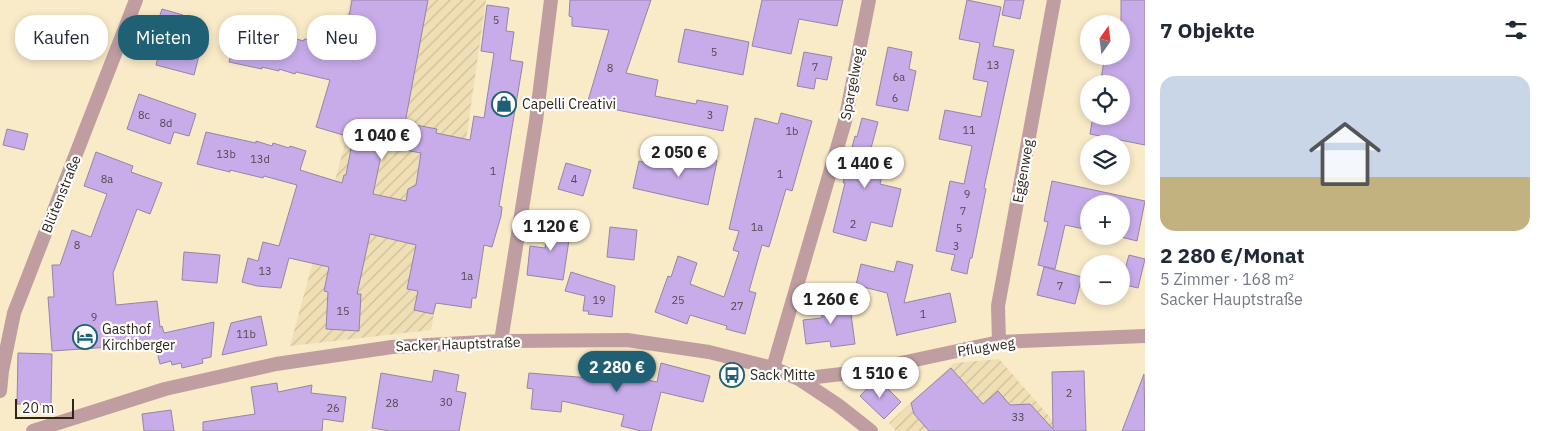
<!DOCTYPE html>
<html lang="de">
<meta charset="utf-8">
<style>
body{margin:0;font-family:"IBM Plex Sans",sans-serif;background:#f2f2f3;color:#1f2937;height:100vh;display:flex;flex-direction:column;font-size:19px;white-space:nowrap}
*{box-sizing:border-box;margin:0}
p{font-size:16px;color:#747a83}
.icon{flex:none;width:28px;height:28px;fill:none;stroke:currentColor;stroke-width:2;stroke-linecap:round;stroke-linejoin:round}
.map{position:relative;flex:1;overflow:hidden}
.side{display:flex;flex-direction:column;background:#fff;width:400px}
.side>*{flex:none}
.hud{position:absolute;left:15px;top:15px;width:475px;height:45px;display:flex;gap:10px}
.needle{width:32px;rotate:14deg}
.tools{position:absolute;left:1080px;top:15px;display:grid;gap:10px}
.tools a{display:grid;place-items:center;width:50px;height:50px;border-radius:50%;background:#fff;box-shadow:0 2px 8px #0003;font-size:25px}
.scale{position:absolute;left:15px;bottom:12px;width:59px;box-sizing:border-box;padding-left:5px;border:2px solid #2c2619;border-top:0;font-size:14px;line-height:18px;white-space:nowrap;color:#2c2619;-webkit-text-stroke:4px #fff;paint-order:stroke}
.price{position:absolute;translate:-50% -42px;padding:0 11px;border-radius:18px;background:#fff;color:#222;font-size:16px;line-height:32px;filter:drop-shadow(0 1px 2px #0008)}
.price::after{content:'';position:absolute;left:50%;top:30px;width:15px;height:11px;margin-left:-8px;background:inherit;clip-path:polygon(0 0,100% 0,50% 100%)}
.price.selected{background:#1f6074;color:#fff}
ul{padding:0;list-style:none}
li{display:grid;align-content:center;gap:10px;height:265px;padding:0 15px}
li span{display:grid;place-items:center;height:155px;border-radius:15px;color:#555}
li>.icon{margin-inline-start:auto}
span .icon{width:90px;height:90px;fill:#fffc;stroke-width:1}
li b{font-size:21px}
h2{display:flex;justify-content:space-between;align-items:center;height:60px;padding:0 15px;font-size:21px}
.pill{padding:0 18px;border-radius:20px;background:#fff;box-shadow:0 2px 8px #0003;font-size:18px;line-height:45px}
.pill.selected{background:#1f6074;color:#fff}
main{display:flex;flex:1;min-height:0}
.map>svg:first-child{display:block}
.industrial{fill:url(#industrial-furrows)}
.building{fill:#c7ace9;stroke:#9386a5;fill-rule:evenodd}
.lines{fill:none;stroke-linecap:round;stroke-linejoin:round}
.minor{stroke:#bf9da0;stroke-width:14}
.labels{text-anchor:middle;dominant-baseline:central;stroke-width:4.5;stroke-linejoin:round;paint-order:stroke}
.number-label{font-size:11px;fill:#53484d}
.street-label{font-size:14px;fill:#2c2619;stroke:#fff}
.poi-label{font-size:14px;fill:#2c2619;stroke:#fff;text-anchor:start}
</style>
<main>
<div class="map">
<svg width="1145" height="431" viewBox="0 0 1145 431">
<defs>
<pattern id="industrial-furrows" width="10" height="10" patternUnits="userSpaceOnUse" patternTransform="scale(1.25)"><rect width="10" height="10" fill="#f0deb5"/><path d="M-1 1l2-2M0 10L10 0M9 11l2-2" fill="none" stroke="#cebe9b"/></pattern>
</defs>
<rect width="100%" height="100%" fill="#f9eac8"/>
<path class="industrial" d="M350 0H486L466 140 431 330 290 346 377 26 346 21Z
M999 359 1062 431H896L889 423 954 363Z"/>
<path class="building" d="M352 0H428L405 123 437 129 436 133 470 140 474 116 484 118 494 53 481 51 487 5 509 8 506 31 514 32 510 60 523 62 499 206 502 207 501 216 492 247 484 245 476 298H472L471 308 436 303 433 314 414 310 418 291 407 289 416 245 370 234 357 294H361L359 331 326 329 328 292 324 291 329 267 289 258 281 288 257 286 242 282 248 258 258 261 263 242 279 246 297 185 264 176 263 178 230 170V172L197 164 206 132 256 143V141L272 146 273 143 289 148 290 146 306 151 300 170 342 183 344 175H346L353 138 316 127 330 80 296 72 295 74 279 69V71L262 67V69L229 62 238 29 270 37 271 35 287 39 288 37 304 41V39L338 45 339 39 345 40ZM383 146 421 153 416 185 408 189 406 201 373 194Z
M570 0H651L626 73 658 80 655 96 696 104 697 100 728 106 723 131 587 104 609 30 572 26V17L569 16Z
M762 0H843L837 26 799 19 791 54 752 46Z
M967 0 1001 7 993 46 1014 50 984 188 986 189 972 258H970L967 274 951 270 955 255 936 251 950 181 964 184 972 146 939 139 945 110 981 117 988 82 973 79 980 43 959 39Z
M1005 0H1024L1020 19 1002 15Z
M1121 0H1145V145L1090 134 1093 116H1121V84H1100L1105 56H1121Z
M162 9 183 15 179 29 157 24Z
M685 29 749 42 743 75 678 62Z
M165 30 203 40 194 75 156 65Z
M888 47 912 52 909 69 916 71 908 111 876 105Z
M804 52 832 57 827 80 816 78 814 89 797 86Z
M139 94 196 114 189 136 174 132 170 144 127 129Z
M781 113 812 121 792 191 786 189 769 247 762 245 749 291 756 293 745 334 726 329 727 326 690 315 687 324 655 312 668 276 671 277 678 256 697 263 690 284 724 297 739 252 733 250 739 231 729 229 755 118 778 124Z
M862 118 878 122 870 152 887 157 880 184 901 189 892 227 871 222 866 241 833 232 845 183H843L855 136 857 137Z
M7 129 28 134 24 150 3 145Z
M673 151 717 161 708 205 633 188 639 161 670 168Z
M96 152 133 166 131 172 162 183 150 214 137 209 113 273 116 305 157 301 160 327 162 326 164 333 214 322 211 357 202 359 203 363 182 368 181 363 172 365 171 361 160 364 155 344 52 351 48 297H54L52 265H60L72 230 91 237 107 194 84 186Z
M566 163 591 170 583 196 558 189Z
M1052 181 1145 201 1137 241 1121 237V204H1089V230L1065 225 1055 269 1038 265 1048 222 1044 221Z
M550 217 572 220 563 280 527 275 530 246 545 248Z
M610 227 637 230 634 260 607 257Z
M184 252 220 255 217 283 182 280Z
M1129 255 1145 259 1138 288 1121 284Z
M897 261 913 265 904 303 950 293 956 322 897 335V336L887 293 856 285 861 264 894 272Z
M1044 267 1082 277 1075 304 1037 295Z
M571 272 615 286 612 317 588 314 589 311H583L585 296 565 291Z
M849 299 855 344 831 347 830 341 806 344 803 320 822 318 820 303Z
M261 316 267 345 222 355 231 323Z
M18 353 52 354 51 405 17 404Z
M661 363 710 376 703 402 661 392 651 431H641L621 426 624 415 562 401 561 412 531 409 533 389 527 388 529 373 590 378 592 369 657 382Z
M951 368 983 404 998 391 1010 405 1030 404 1053 429 1052 372 1084 371 1086 431H929L914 414 911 403Z
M434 370 459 375 456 391 466 393 459 431H390L372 428 381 373 432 382Z
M1144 374 1145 431H1122Z
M877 378 901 402 884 419 860 396Z
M277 383 278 392 312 385 311 393 346 397 343 422 323 419 322 431H203V422L255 414 251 387Z
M171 410 174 431H144L142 414Z"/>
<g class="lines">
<path class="minor" d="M501 341 536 121 551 0
M999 342 998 306 1054 0
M773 368 845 121 869 0
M799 379 859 372 999 342 1145 336
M0 391 2 371 14 313 136 0
M33 431 165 389 276 364 392 347 501 341 627 340 709 352 773 368 799 379 838 405 871 431"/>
</g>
<defs>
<symbol id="shop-ring" viewBox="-11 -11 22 22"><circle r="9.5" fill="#fff" stroke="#1f6074" stroke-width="1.5"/><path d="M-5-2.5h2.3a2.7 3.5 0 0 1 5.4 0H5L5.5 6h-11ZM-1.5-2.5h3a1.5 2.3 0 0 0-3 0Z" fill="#1f6074"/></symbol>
<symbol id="hotel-ring" viewBox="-11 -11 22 22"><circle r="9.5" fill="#fff" stroke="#1f6074" stroke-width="1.5"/><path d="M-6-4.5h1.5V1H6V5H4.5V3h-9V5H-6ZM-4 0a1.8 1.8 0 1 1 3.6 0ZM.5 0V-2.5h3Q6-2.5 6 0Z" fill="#1f6074"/></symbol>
<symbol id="bus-ring" viewBox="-11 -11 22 22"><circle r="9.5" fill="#fff" stroke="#1f6074" stroke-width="1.5"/><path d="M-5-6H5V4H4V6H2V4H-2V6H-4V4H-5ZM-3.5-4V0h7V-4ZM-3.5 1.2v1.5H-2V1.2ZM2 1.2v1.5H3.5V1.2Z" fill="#1f6074"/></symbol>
</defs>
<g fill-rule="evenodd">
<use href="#shop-ring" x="490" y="90" width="28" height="28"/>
<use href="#hotel-ring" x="71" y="323" width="28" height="28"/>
<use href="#bus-ring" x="718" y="361" width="28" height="28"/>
</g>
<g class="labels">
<g class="number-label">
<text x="496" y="20">5</text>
<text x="714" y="52">5</text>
<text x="993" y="65">13</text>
<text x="815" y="67">7</text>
<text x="610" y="68">8</text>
<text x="899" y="77">6a</text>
<text x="895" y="98">6</text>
<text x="144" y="115">8c</text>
<text x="710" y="115">3</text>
<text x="166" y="123">8d</text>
<text x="969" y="130">11</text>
<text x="792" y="131">1b</text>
<text x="226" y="154">13b</text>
<text x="260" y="159">13d</text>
<text x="493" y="171">1</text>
<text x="780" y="174">1</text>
<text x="107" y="179">8a</text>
<text x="574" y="179">4</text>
<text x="967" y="194">9</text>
<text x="963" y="211">7</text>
<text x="853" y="224">2</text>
<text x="757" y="227">1a</text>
<text x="959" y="228">5</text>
<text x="77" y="245">8</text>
<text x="956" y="246">3</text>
<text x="265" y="271">13</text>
<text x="467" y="276">1a</text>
<text x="1060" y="286">7</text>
<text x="599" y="300">19</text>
<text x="678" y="300">25</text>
<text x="737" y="306">27</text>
<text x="343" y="311">15</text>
<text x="923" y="314">1</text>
<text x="94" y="317">9</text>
<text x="246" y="334">11b</text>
<text x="1069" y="393">2</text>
<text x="446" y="402">30</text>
<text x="392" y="403">28</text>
<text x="333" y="408">26</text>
<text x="1018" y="417">33</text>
</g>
<g class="street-label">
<text transform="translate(852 84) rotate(-79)">Spargelweg</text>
<text transform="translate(1023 171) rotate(-80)">Eggenweg</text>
<text transform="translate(61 194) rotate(-68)">Blütenstraße</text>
<text transform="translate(458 344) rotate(-2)">Sacker Hauptstraße</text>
<text transform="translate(986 347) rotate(-9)">Pflugweg</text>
</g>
<g class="poi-label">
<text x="522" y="104">Capelli Creativi</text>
<text x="102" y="329">Gasthof<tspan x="102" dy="16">Kirchberger</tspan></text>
<text x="750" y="375">Sack Mitte</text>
</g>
</g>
</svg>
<div class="tools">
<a><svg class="needle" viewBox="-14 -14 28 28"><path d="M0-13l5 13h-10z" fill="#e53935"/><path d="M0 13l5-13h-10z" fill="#747a83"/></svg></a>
<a><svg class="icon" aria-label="locate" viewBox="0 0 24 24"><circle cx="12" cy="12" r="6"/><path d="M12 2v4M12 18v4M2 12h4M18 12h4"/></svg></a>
<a><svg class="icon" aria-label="layers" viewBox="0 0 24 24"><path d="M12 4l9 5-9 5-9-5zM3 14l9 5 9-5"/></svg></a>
<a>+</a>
<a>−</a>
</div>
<div class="scale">20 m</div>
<b class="price" style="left:382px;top:161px">1 040 €</b>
<b class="price" style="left:679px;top:178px">2 050 €</b>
<b class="price" style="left:865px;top:189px">1 440 €</b>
<b class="price" style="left:551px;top:252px">1 120 €</b>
<b class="price" style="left:831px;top:325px">1 260 €</b>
<b class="price selected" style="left:617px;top:393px">2 280 €</b>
<b class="price" style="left:880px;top:399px">1 510 €</b>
<div class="hud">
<a class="pill">Kaufen</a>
<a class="pill selected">Mieten</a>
<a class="pill">Filter</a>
<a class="pill">Neu</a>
</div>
</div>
<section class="side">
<h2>7 Objekte<svg class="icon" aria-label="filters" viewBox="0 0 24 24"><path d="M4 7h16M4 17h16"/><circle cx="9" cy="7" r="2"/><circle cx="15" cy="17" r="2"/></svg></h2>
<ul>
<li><span style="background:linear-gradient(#c9d6e8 65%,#c2b280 0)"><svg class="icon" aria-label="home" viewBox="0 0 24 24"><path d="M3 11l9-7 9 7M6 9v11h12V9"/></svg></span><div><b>2 280 €/Monat</b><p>5 Zimmer · 168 m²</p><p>Sacker Hauptstraße</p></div></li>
</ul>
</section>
</main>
